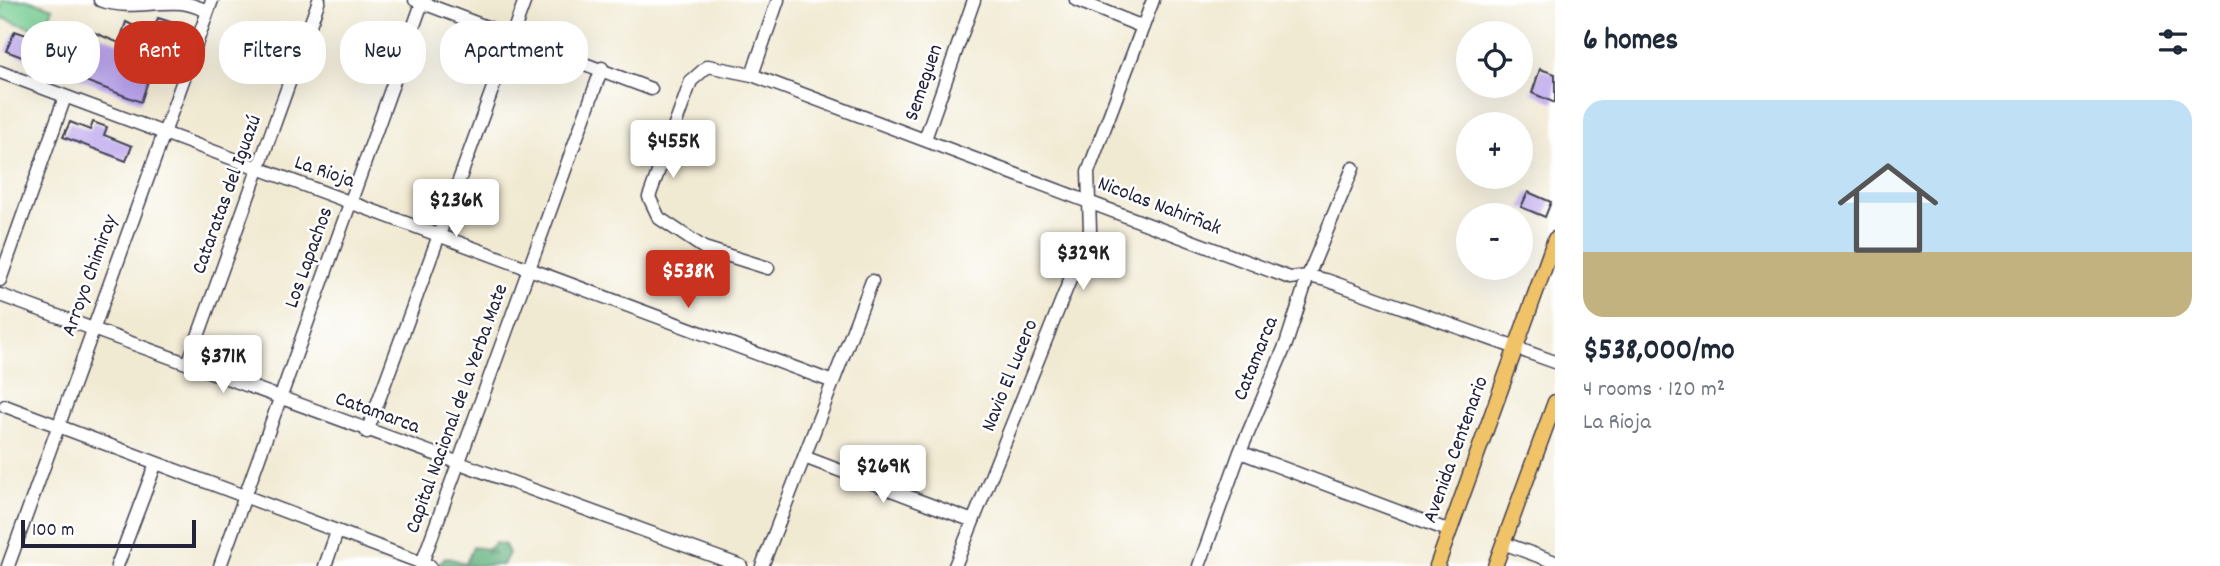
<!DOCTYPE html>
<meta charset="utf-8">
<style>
body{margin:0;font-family:Dekko,sans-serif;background:#f2f2f3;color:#1f2937;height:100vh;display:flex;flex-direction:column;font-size:26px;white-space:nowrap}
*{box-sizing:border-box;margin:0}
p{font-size:23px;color:#747a83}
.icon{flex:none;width:38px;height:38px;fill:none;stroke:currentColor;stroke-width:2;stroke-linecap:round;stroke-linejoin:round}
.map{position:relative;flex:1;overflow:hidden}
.side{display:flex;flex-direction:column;background:#fff;width:665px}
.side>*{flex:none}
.guide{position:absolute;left:21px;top:21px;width:665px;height:63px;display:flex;gap:14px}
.buttons{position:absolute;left:1456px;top:21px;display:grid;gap:14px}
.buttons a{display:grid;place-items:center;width:77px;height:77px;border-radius:50%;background:#fff;box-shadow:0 7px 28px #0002;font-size:35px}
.scale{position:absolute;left:21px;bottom:18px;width:175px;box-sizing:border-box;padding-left:7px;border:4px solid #22223b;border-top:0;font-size:19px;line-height:24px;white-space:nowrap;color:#22223b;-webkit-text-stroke:5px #fff;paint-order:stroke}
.price{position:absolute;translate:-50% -60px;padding:0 16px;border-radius:7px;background:#fff;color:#222;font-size:23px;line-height:46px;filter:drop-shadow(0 2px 4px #0008)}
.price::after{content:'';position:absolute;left:50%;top:42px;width:21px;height:16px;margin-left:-10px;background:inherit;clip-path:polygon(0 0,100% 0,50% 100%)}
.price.selected{background:#c8321e;color:#fff}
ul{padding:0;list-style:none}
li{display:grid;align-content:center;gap:14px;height:371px;padding:0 28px}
li span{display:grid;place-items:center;height:217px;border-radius:21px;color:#555}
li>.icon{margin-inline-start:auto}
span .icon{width:126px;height:126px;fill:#fffc;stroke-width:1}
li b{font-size:30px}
h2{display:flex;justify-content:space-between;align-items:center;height:84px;padding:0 28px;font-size:30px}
.tag{padding:0 24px;border-radius:28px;background:#fff;box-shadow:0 7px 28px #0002;font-size:24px;line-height:63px}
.tag.selected{background:#c8321e;color:#fff}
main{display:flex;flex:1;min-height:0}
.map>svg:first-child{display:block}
.forest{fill:url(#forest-firs);stroke:#40695b;stroke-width:2}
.garden{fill:#74cc91;stroke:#4b7766;stroke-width:2}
.building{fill:#b9a3ed}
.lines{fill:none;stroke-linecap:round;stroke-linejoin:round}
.minor-casing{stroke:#414052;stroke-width:15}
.major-casing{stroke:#414052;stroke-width:17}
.minor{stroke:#fff;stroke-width:12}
.major{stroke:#f1c369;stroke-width:14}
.labels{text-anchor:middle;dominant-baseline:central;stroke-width:5;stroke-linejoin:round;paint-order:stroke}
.street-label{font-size:21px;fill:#22223b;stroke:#fff}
</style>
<main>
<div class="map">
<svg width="1555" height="566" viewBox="0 0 1555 566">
<defs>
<pattern id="forest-firs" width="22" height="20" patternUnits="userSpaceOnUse" patternTransform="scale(1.75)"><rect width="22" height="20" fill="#5fb07b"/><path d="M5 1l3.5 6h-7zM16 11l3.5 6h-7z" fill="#4e8f66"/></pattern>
</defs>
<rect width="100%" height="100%" fill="#fff"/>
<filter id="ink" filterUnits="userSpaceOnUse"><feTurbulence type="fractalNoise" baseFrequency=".0143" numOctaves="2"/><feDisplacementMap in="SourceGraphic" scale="14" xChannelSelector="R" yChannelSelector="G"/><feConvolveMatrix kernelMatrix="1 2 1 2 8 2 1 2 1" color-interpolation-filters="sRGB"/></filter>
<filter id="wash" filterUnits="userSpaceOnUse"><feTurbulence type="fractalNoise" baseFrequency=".00686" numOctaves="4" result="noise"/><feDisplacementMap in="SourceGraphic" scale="28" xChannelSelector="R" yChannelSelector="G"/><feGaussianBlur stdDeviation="1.57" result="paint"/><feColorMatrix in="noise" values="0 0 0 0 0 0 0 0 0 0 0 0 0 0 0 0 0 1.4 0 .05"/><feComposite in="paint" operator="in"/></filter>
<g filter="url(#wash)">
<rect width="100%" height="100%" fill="#f1ead3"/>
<path class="forest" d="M495 543 505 545 509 553 503 565 436 566 446 557 466 563 473 547 488 549Z"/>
<path class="garden" d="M2 0H30L53 8 43 32 0 17Z"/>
<g id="blocks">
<path class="building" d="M158 18 180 25 168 61 156 57 141 102 6 51 15 31 49 43 54 30 89 44 93 32 119 43 126 22 152 35Z
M1540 69 1555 74V103L1532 93Z
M70 122 90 130 93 122 107 127 104 135 132 146 126 161 63 137Z
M1528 192 1551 202 1545 217 1521 207Z"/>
</g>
</g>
<g filter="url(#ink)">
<use href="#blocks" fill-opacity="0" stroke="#414052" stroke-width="2"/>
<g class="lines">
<defs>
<path id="minor" d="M100 0C128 10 152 1 182 3 190 4 200 8 208 11
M415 0 651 89
M1076 0 1143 27
M0 72 833 382
M752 75 778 0
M925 139 974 0
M768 268 704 248 659 218 649 197 691 81 708 66 752 75 1290 278 1308 276 1326 280 1555 362
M0 280 65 97
M0 295 741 566
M188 364 319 0
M5 406 430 566
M367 432 525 0
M1240 452 1450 531
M804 457 973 521
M1503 543 1555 562
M8 566 212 0
M117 566 156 463
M220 566 422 3
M325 566 337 532
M421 566 602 68
M762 566 872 281
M955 566 1090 230 1088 172 1153 0
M1199 566 1240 452 1286 344 1308 276 1353 168"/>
<path id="major" d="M1437 566 1555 239
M1495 566 1555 402"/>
</defs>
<use href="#minor" class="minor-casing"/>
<use href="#major" class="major-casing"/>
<use href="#minor" class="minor"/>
<use href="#major" class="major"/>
</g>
</g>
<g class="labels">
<g class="street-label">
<text transform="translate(925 83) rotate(-71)">Semeguen</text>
<text transform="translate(324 173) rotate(19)">La Rioja</text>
<text transform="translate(228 195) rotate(-70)">Cataratas del Iguazú</text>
<text transform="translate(1159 207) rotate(21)">Nicolas Nahirñak</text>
<text transform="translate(310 258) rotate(-70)">Los Lapachos</text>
<text transform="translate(91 276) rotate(-70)">Arroyo Chimiray</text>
<text transform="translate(1257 359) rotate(-68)">Catamarca</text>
<text transform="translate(1011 376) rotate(-68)">Navio El Lucero</text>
<text transform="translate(458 409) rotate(-70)">Capital Nacional de la Yerba Mate</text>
<text transform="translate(377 414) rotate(20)">Catamarca</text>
<text transform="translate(1457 450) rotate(-70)">Avenida Centenario</text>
</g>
</g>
</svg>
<div class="buttons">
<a><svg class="icon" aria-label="locate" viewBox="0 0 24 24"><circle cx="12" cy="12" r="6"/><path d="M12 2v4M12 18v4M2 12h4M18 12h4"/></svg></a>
<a>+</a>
<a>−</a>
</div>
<div class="scale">100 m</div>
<b class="price" style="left:673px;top:180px">$455K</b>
<b class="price" style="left:456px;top:239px">$236K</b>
<b class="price" style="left:1083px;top:292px">$329K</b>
<b class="price selected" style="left:688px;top:310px">$538K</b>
<b class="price" style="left:223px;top:395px">$371K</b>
<b class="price" style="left:883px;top:505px">$269K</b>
<div class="guide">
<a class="tag">Buy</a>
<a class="tag selected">Rent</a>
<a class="tag">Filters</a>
<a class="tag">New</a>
<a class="tag">Apartment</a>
</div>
</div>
<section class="side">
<h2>6 homes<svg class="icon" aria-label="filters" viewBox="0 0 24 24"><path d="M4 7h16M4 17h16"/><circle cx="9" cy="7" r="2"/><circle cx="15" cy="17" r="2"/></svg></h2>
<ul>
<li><span style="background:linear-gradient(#bfe0f5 70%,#c2b280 0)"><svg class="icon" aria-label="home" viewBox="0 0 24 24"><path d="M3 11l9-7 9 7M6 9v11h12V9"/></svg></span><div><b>$538,000/mo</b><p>4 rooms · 120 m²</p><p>La Rioja</p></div></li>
</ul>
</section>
</main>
